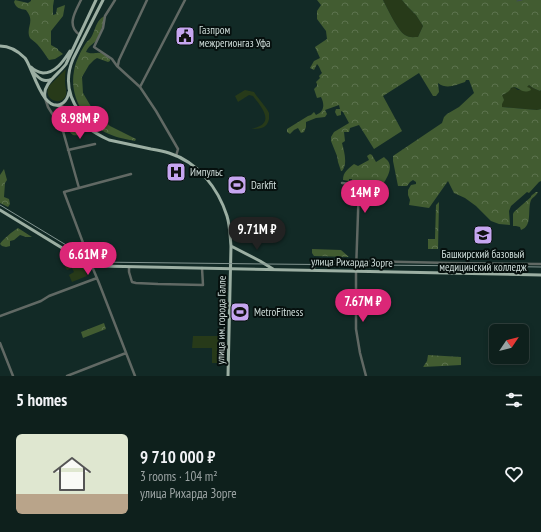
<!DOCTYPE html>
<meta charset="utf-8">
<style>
body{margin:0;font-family:"PT Sans Narrow",sans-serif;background:#1c2d29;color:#f1f3f6;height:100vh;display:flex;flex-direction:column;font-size:15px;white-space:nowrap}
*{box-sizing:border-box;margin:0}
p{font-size:13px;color:#9ba3a3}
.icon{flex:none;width:22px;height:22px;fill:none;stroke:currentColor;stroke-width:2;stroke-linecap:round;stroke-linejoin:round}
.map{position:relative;height:376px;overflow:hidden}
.sheet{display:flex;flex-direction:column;background:#0e201c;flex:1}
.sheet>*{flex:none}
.needle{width:26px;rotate:55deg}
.controls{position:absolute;left:489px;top:324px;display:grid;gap:8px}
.controls a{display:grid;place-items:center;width:40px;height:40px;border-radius:6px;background:#0e201c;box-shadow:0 2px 6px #0003,0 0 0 1px #2e3e3b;font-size:20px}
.price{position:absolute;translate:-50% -34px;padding:0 9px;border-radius:14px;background:#db2777;color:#fff;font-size:13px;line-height:26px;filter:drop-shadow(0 1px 2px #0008)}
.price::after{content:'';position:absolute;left:50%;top:24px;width:12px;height:9px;margin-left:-6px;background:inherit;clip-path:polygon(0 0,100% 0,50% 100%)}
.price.current{background:#222;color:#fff}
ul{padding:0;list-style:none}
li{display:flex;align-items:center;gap:12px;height:100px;padding:0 16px}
li span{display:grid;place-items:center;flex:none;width:112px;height:80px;border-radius:6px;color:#555}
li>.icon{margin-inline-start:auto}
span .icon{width:48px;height:48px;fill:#fffc;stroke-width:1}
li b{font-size:17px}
h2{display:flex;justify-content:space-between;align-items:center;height:48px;padding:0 16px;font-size:17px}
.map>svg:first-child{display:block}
.grass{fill:#273a19}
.forest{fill:url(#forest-crowns)}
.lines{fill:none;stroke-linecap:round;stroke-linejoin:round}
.stream{stroke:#404f54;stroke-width:1}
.minor{stroke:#616964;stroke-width:2.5}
.major{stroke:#9cafa3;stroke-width:3}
.tram{stroke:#829490;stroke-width:1}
.labels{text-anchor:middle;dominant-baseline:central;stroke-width:4;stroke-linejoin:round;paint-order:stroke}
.poi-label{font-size:11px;fill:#d0dedb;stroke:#06100e;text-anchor:start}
.street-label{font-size:11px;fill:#d0dedb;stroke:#06100e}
</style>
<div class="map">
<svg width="541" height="376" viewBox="0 0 541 376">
<defs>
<pattern id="forest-crowns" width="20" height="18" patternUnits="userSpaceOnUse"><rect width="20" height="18" fill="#425c31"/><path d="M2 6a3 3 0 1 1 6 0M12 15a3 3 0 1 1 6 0" fill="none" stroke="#5c734e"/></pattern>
</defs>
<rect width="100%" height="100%" fill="#122a26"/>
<path class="grass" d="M383 0H402L407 6 416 15 423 26 418 37C414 37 409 38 405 35 398 31 387 8 383 0Z
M66 69C65 73 65 77 65 82 65 86 67 91 66 95 62 107 42 100 49 86Z
M529 85 533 88 540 91 541 90V109L537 110 502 107 501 95C508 93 508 89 514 87L518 90 527 88 526 87Z
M245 90 254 92C257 97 267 108 269 113 269 114 269 118 269 119 267 129 259 129 251 129 276 124 263 109 253 96L249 95 238 102 235 96Z
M72 262 84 268 87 276 72 282 69 275 74 272 72 268 67 270 64 264Z
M193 336H219V363H212V348H192Z"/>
<path class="forest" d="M15 0 28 3 31 1V0H54L53 6V15L56 14 57 8 65 5 63 16 51 31V45L58 49V50L63 54 55 59 49 60C45 55 42 49 37 44 35 42 32 40 30 38 25 27 36 22 26 10 20 9 16 8 14 2Z
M317 0H383C387 8 398 31 405 35 409 38 414 37 418 37L423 26 416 15 407 6 402 0H541V90L540 91 533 88 529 85 527 87 530 88 531 90C523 94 521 89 514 87L511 88C509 92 506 93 502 95L504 100 502 104V107L537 110 541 109V181L539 182 529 193 527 192 511 206 509 211 510 225 499 224 491 221 476 206 465 198 454 193 448 181 429 208 409 205 410 200 408 195V190L411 185 416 184V182L413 180 410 182 407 186H398L393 161V156L442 123 444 117 447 114 459 107 474 93 469 80H466L465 82C455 85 447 90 438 83L439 92 436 96H433L419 73 383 96 402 131 374 149 359 125 350 128 349 132H344L345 141 342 143C344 151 348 164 342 171H341L338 162 337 156 331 141V137L334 132 349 123 343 112 341 111V115L337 116 335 112 336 109H340L339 105 325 110 327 114 325 117 316 118 306 122V127L304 132 301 133 298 128 294 130 290 134 287 132V129L308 116 311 115 314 112 316 115C324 112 325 105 321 97L317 98 314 89 317 86V84L316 82 320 78 319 76 322 73C320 70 320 67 317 64L314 70 310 68 314 61 320 58 315 47 327 39 326 31 317 19V11L321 5Z
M105 16C103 24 100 36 95 42 91 45 88 47 86 52 91 54 92 53 97 53 102 52 106 56 110 59V61L108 62 97 58 94 60 89 65 82 77 83 93 96 115 110 126 136 139 135 141C127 139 117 138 109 134 85 123 69 97 74 71 75 63 81 50 86 43 87 41 89 40 90 39 96 31 95 20 105 16Z
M61 109 66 113 83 128C82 134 78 136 73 135 67 130 67 126 64 119 62 116 60 114 59 110Z
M370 154 372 155 376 162 384 157C385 158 387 160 388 161 393 168 387 178 383 184L362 182V181L358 180 357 182H352V179H349V181L343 180C343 172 348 169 354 164L358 166 369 160 367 156Z
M4 169 7 180 5 183 4 197 9 199 10 204 8 207 0 203V175Z
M536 192H538C536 196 533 197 531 200 527 210 533 226 521 230L520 227 516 226H513V214L514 212 531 197V196Z
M439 202 438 249H428V239H435L436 205Z
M18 228 32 237H26L20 235 14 240 10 241V246L6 247 2 246 0 244C2 240 13 231 18 228Z
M312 249 341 250 349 257 314 256 312 253Z
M104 323 106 329 83 338 81 332Z
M428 355 461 357V365L423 367 427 361Z"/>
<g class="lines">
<path class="stream" d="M517 1 522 0"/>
<path class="minor" d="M115 0 105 16 103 28 94 47 112 59 117 66 140 87 156 111 178 149 176 156
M80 35C66 26 75 12 81 0
M118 65 119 60 147 0
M140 87 185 0
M45 98 48 107 63 131 79 188
M68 150 95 144
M131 174 64 192 91 264 99 283 135 376
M342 183 359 185 356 271V329L360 353 366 376
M129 267V272L132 282 136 283 158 284 203 285 202 268
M314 270V260L451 263 541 264
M0 316 41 301 49 296 97 278
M0 343 13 376
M67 376 126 353"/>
<path class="major" d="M0 46C9 46 18 51 25 58 33 68 43 116 63 103 67 100 68 97 69 92
M31 67C35 71 38 72 43 73 56 73 64 60 70 51
M33 72C39 78 43 83 52 79
M45 97C42 84 59 74 66 64L96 0
M56 105C69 108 74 116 84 125 92 131 100 136 109 140 123 143 137 146 151 149 157 150 163 151 169 153 198 162 218 188 227 216 230 226 230 236 231 246L228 376
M92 129C74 107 61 88 73 59L103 0
M0 210 85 262 91 264 100 266 541 275
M231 246 260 261 273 269"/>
<path class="tram" d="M0 205 86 257 95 262 266 264 476 266 541 267"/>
</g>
<defs>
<symbol id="civic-square" viewBox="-11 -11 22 22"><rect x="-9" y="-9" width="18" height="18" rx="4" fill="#c6a6f0" stroke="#06100e"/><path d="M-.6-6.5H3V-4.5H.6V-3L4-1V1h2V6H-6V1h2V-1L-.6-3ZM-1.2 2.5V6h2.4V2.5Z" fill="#111"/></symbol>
<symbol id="hospital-square" viewBox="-11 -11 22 22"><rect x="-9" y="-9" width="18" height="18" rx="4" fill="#c6a6f0" stroke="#06100e"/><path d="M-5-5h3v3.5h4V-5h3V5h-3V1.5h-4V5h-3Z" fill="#111"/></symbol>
<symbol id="stadium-square" viewBox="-11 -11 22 22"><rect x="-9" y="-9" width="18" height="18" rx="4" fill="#c6a6f0" stroke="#06100e"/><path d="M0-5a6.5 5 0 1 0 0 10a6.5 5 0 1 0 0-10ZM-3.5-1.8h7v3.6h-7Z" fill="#111"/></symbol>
<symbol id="university-square" viewBox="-11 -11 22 22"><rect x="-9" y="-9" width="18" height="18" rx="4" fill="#c6a6f0" stroke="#06100e"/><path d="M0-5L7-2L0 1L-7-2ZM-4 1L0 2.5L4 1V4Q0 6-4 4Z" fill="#111"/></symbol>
</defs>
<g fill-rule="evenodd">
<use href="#civic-square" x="174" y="25" width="22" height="22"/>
<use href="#hospital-square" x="165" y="161" width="22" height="22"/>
<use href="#stadium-square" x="226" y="174" width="22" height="22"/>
<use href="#university-square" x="472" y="224" width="22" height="22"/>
<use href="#stadium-square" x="229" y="301" width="22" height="22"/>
</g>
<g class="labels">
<g class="poi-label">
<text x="199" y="30">Газпром<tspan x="199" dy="13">межрегионгаз Уфа</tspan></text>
<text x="190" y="172">Импульс</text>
<text x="251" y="185">Darkfit</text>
<text x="483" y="254" text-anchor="middle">Башкирский базовый<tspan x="483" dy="13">медицинский колледж</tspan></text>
<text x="254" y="312">MetroFitness</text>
</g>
<g class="street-label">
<text transform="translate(352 262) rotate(1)">улица Рихарда Зорге</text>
<text transform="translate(221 320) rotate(-89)">улица им. города Галле</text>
</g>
</g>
</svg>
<div class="controls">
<a><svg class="needle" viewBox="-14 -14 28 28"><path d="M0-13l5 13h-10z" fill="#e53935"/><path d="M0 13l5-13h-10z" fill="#9ba3a3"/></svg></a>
</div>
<b class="price" style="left:80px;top:140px">8.98M ₽</b>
<b class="price" style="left:365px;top:214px">14M ₽</b>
<b class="price current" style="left:257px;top:251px">9.71M ₽</b>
<b class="price" style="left:88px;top:276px">6.61M ₽</b>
<b class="price" style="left:363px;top:323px">7.67M ₽</b>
</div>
<section class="sheet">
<h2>5 homes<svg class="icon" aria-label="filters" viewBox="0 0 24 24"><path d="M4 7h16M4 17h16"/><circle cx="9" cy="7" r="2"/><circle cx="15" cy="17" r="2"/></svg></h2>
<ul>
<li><span style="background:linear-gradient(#dfe7d0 75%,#b9a48a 0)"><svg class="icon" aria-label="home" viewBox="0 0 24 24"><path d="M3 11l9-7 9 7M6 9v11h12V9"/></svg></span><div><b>9 710 000 ₽</b><p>3 rooms · 104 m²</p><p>улица Рихарда Зорге</p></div><svg class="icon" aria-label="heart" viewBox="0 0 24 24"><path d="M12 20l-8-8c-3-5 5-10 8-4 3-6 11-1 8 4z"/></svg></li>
</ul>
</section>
